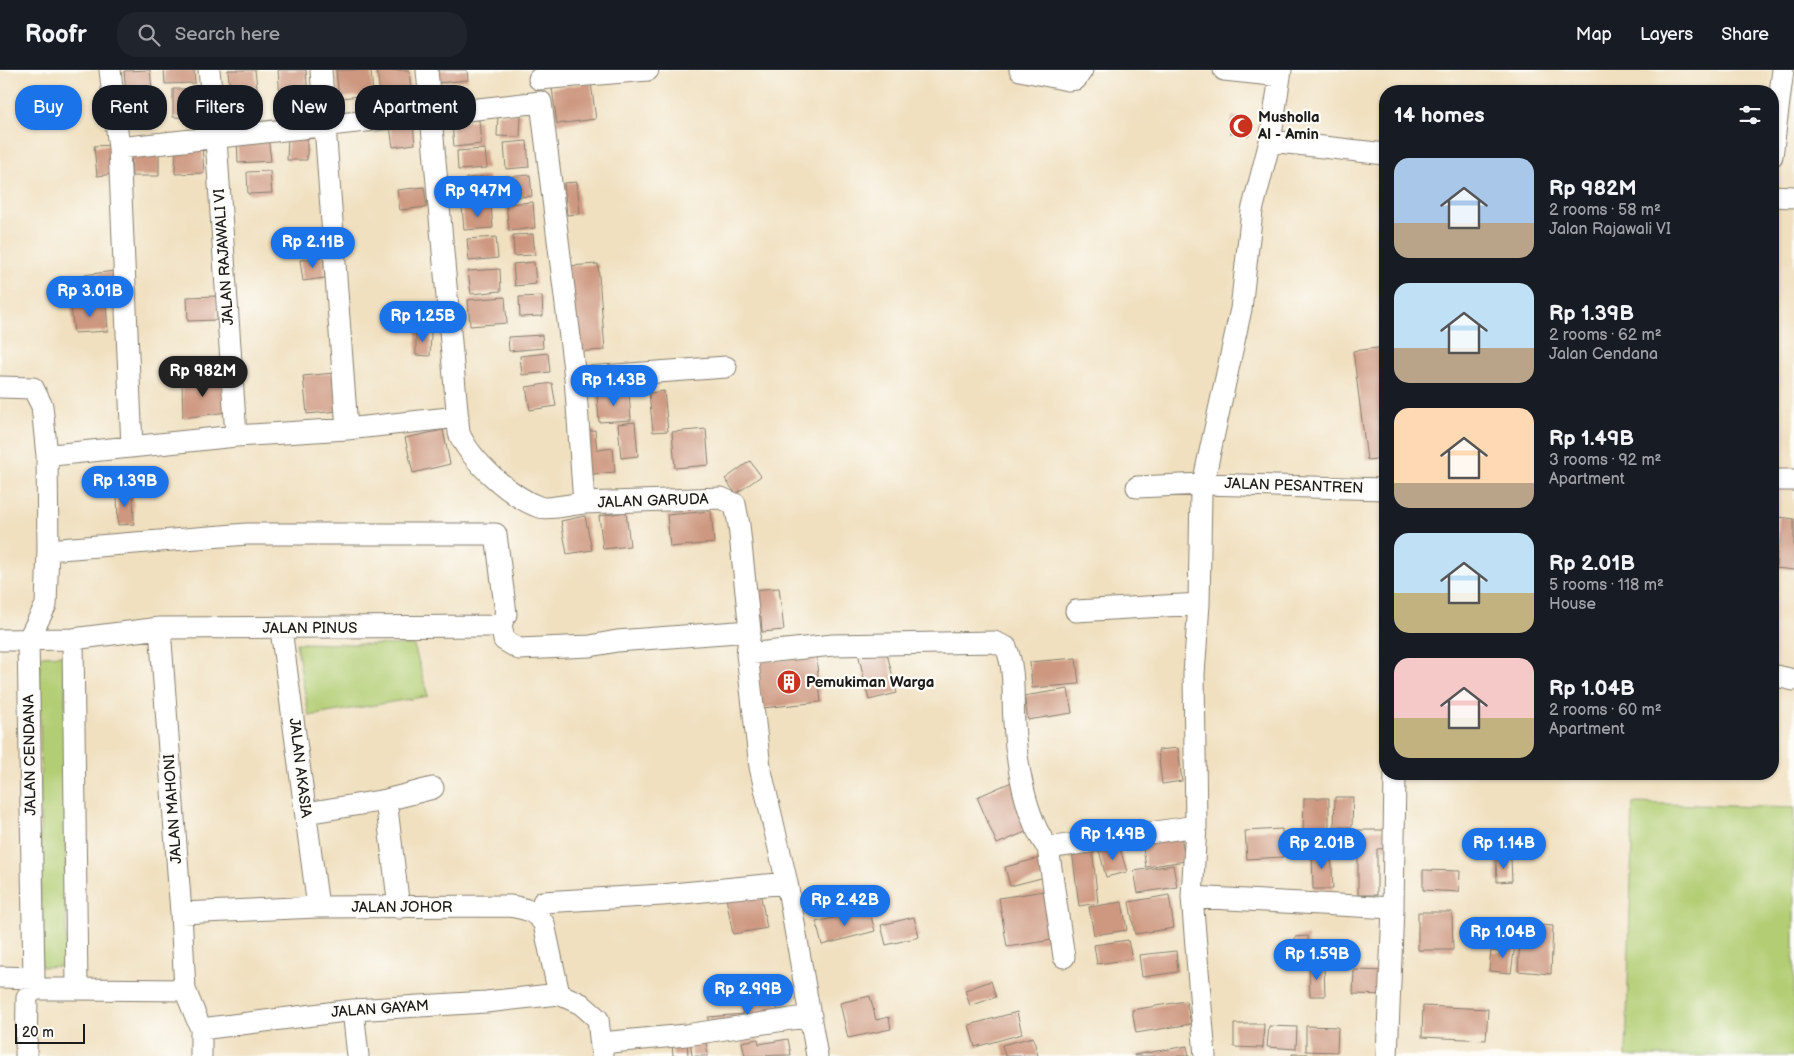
<!DOCTYPE html>
<meta charset="utf-8">
<style>
body{margin:0;font-family:"Balsamiq Sans",sans-serif;background:#20242c;color:#f1f3f6;height:100vh;display:flex;flex-direction:column;font-size:19px;white-space:nowrap}
*{box-sizing:border-box;margin:0}
p{font-size:16px;color:#9ea1a6}
.icon{flex:none;width:28px;height:28px;fill:none;stroke:currentColor;stroke-width:2;stroke-linecap:round;stroke-linejoin:round}
.map{position:relative;flex:1;overflow:hidden}
.sheet{position:absolute;left:1379px;top:15px;width:400px;height:695px;display:flex;flex-direction:column;background:#171b24;border-radius:20px;box-shadow:0 1px 4px #0004}
.sheet>*{flex:none}
.banner{position:absolute;left:15px;top:15px;width:475px;height:45px;display:flex;gap:10px}
.scale{position:absolute;left:15px;bottom:12px;width:70px;box-sizing:border-box;padding-left:5px;border:2px solid #1c1c1c;border-top:0;font-size:14px;line-height:18px;white-space:nowrap;color:#1c1c1c;-webkit-text-stroke:4px #fdfcf7;paint-order:stroke}
.price{position:absolute;translate:-50% -42px;padding:0 11px;border-radius:18px;background:#1a73e8;color:#fff;font-size:16px;line-height:32px;filter:drop-shadow(0 1px 2px #0008)}
.price::after{content:'';position:absolute;left:50%;top:30px;width:15px;height:11px;margin-left:-8px;background:inherit;clip-path:polygon(0 0,100% 0,50% 100%)}
.price.selected{background:#222;color:#fff}
ul{padding:0;list-style:none}
li{display:flex;align-items:center;gap:15px;height:125px;padding:0 15px}
li span{display:grid;place-items:center;flex:none;width:140px;height:100px;border-radius:15px;color:#555}
li>.icon{margin-inline-start:auto}
span .icon{width:60px;height:60px;fill:#fffc;stroke-width:1}
li b{font-size:21px}
h2{display:flex;justify-content:space-between;align-items:center;height:60px;padding:0 15px;font-size:21px}
.pill{padding:0 18px;border-radius:20px;background:#171b24;box-shadow:0 1px 4px #0004;font-size:18px;line-height:45px}
.pill.selected{background:#1a73e8;color:#fff}
header{display:flex;align-items:center;gap:30px;box-sizing:border-box;height:70px;padding:0 25px;background:#171b24;border-bottom:1px solid #363941}
header strong{font-size:24px}
nav{display:flex;gap:28px;margin-inline-start:auto;font-size:18px}
.search{width:350px;height:45px;background:#20242c;display:flex;align-items:center;gap:12px;box-sizing:border-box;padding:0 18px;border-radius:20px;color:#9ea1a6;font-size:19px}
.map>svg:first-child{display:block}
.green{fill:#b2cd73;stroke:#677448}
.building{fill:#ce9880}
.lines{fill:none;stroke-linecap:round;stroke-linejoin:round}
.street-casing{stroke:#867e6e;stroke-width:23}
.street{stroke:#fff;stroke-width:21}
.labels{text-anchor:middle;dominant-baseline:central;stroke-width:4.5;stroke-linejoin:round;paint-order:stroke}
.poi-label{font-size:15px;font-weight:bold;fill:#1c1c1c;stroke:#fdfcf7;text-anchor:start}
.street-label{font-size:15px;fill:#1c1c1c;stroke:#fdfcf7}
</style>
<header>
<strong>Roofr</strong>
<div class="search"><svg class="icon" aria-label="search" viewBox="0 0 24 24"><circle cx="10" cy="10" r="6"/><path d="M15 15l6 6"/></svg>Search here</div>
<nav><a>Map</a><a>Layers</a><a>Share</a></nav>
</header>
<div class="map">
<svg width="1794" height="986" viewBox="0 0 1794 986">
<rect width="100%" height="100%" fill="#fdfcf7"/>
<filter id="ink" filterUnits="userSpaceOnUse"><feTurbulence type="fractalNoise" baseFrequency=".02" numOctaves="2"/><feDisplacementMap in="SourceGraphic" scale="10" xChannelSelector="R" yChannelSelector="G"/><feConvolveMatrix kernelMatrix="1 2 1 2 8 2 1 2 1" color-interpolation-filters="sRGB"/></filter>
<filter id="wash" filterUnits="userSpaceOnUse"><feTurbulence type="fractalNoise" baseFrequency=".0096" numOctaves="4" result="noise"/><feDisplacementMap in="SourceGraphic" scale="20" xChannelSelector="R" yChannelSelector="G"/><feGaussianBlur stdDeviation="1.12" result="paint"/><feColorMatrix in="noise" values="0 0 0 0 0 0 0 0 0 0 0 0 0 0 0 0 0 1.4 0 .05"/><feComposite in="paint" operator="in"/></filter>
<g filter="url(#wash)">
<rect width="100%" height="100%" fill="#f0e0c0"/>
<path class="green" d="M296 573 414 575 428 626 309 646Z
M65 585 66 896 41 897 40 586Z
M1633 733 1794 738V986H1626Z"/>
<g id="blocks">
<path class="building" d="M150 0 152 19 126 22 124 1Z
M164 0H194L195 13 165 14Z
M228 0H255L259 34 231 37Z
M278 0H306L308 27 280 28Z
M336 0H371L373 25 339 28Z
M377 0H409L411 22 380 24Z
M437 0H467L468 10 438 13Z
M591 13 596 49 557 54 552 18Z
M173 19H194V48L173 47Z
M153 26 155 52 129 55 127 28Z
M498 44H521L520 67 497 66Z
M1232 46 1251 50 1249 66 1230 63Z
M479 50 481 74 454 77 452 52Z
M413 54 415 74 393 77 390 57Z
M268 66 271 91 238 93 237 68Z
M288 66 307 67V90H287Z
M527 71 529 97 506 99 504 73Z
M112 75 114 104 97 106 94 76Z
M202 75 204 103 175 104 176 77Z
M131 79H159V106H132Z
M485 79 487 98 458 100 457 81Z
M270 101 272 123 248 124 247 102Z
M530 105 532 126 506 128 504 107Z
M488 106 491 129 468 131 466 108Z
M577 112 580 144 567 145 564 113Z
M424 117 427 137 400 140 397 120Z
M533 132 535 158 509 161 506 134Z
M491 135 493 158 464 160 462 137Z
M533 164 535 185 514 186 513 165Z
M496 167 498 188 469 191 467 169Z
M323 187 325 208 303 211 300 190Z
M534 192 536 214 515 216 513 194Z
M598 194 605 280 575 282 568 196Z
M500 199 501 221 471 224 468 201Z
M114 201 117 226 87 229 84 205Z
M217 226V250L188 251 187 227Z
M542 226 543 246 520 247 519 227Z
M505 227 507 253 470 256 468 230Z
M106 234 108 261 74 263 71 236Z
M416 261 431 262 430 286 416 285Z
M542 265 543 278 509 281 508 267Z
M1385 277V388L1367 390 1353 281Z
M548 283 550 302 522 305 520 286Z
M334 303 338 341 307 344 303 306Z
M221 310 227 342 183 348 182 312Z
M552 313 556 336 530 340 526 317Z
M664 321 668 361 653 362 649 323Z
M629 322 631 350 599 352 597 324Z
M635 352 638 386 621 388 618 354Z
M706 359 709 395 675 398 672 362Z
M443 360 450 394 413 403 405 368Z
M595 360 597 380 613 378 615 402 584 405 580 361Z
M750 391 761 406 736 424 725 409Z
M133 422 134 454 118 455 117 423Z
M711 441 714 473 670 477 667 445Z
M626 442 630 476 603 479 599 446Z
M585 446 592 480 567 484 561 451Z
M1779 447 1794 449V500L1776 498Z
M779 518 784 560 762 562 761 546 752 547 749 520Z
M885 576 897 623 869 630 858 583Z
M816 586 821 632 762 638 757 592Z
M1076 588 1079 614 1032 618 1030 592Z
M1068 619 1072 643 1028 650 1024 626Z
M1178 678 1182 711 1162 714 1158 680Z
M1014 711 1028 761 997 774 977 727Z
M1335 727H1353L1352 757H1334Z
M1304 728H1329V763H1303Z
M1282 759 1283 787 1247 789 1245 761Z
M1358 760H1392L1393 778 1377 779V825H1358Z
M1181 765 1185 791 1146 797 1142 771Z
M1119 775 1127 802 1106 807 1099 780Z
M1092 777 1098 833 1079 836 1072 780Z
M1331 781 1333 819H1313L1312 782Z
M1044 787 1049 806 1010 816 1005 797Z
M1496 789H1511L1512 811 1497 812Z
M1173 795 1177 817 1138 823 1134 801Z
M1423 800 1460 801 1459 822 1423 820Z
M1051 820 1059 869 1007 877 999 828Z
M760 822 767 858 733 864 726 828Z
M1169 825 1174 858 1135 864 1129 832Z
M1122 832 1127 860 1094 865 1089 837Z
M869 839 875 861 822 875 816 852Z
M1418 842H1452L1453 880H1418Z
M914 847 919 867 886 875 881 855Z
M1521 854 1553 856 1551 904 1518 901Z
M1308 866 1309 888 1296 889 1295 867Z
M1128 870 1132 889 1097 894 1094 875Z
M1502 873 1515 875 1511 903 1489 901 1491 881 1501 882Z
M1176 881 1178 902 1142 907 1139 885Z
M1324 896 1325 926H1310L1309 897Z
M1354 900 1389 901 1388 925 1353 924Z
M991 911 996 927 970 936 965 920Z
M870 926 876 950 889 947 891 959 848 968 840 933Z
M776 930 779 952 709 959 708 947 743 944 742 935Z
M1186 931 1191 954 1136 963 1132 940Z
M1423 936 1488 939 1486 970 1422 967Z
M1017 942 1022 964 975 977 969 955Z
M1234 954H1264L1263 978 1234 977Z
M1269 956 1297 957 1296 979 1267 977Z
M1306 956 1338 957 1337 982 1306 981Z
M705 966 708 986H692L690 968Z
M1033 967 1038 986H1005L1002 975Z
M758 969 759 974 788 969 791 985 745 986 742 972Z
M687 971 688 986H673L672 972Z
M1187 976 1189 986H1134V985Z
M1292 984H1308V986H1292Z"/>
</g>
</g>
<g filter="url(#ink)">
<use href="#blocks" fill-opacity="0" stroke="#867e6e" stroke-width="1"/>
<g class="lines">
<defs>
<path id="street" d="M110 0 119 78 132 377
M209 0 216 69 236 366
M321 0 347 359
M427 0 459 363C470 390 511 427 539 437 547 440 574 434 584 433
M1020 0 1068 10 1076 9 1082 0
M1224 0 1280 6
M539 9 648 0
M1270 71 1385 84
M119 78 541 32 575 308 584 433 721 428 735 434 739 455 750 561 747 584 760 697 787 813 817 986
M1772 86 1783 0
M1772 126 1794 127
M575 308 726 297
M0 317 33 318 42 336 47 386 48 480 46 535 28 570 34 908V919L27 927 26 986
M53 385 236 366 347 359 458 347
M1772 410H1794
M1137 417 1203 414 1385 419
M1076 541 1199 534
M501 554 504 570 519 579 590 576 617 571 750 561
M160 558 181 843 185 920
M281 559 318 837
M0 570 73 569 160 558 491 556 501 554 506 544 496 464H247L48 480
M747 584 833 575 994 572 1006 577C1016 601 1012 628 1014 653 1016 691 1025 748 1048 778L1064 887
M1772 605 1794 610
M386 730 399 838
M306 743 386 730 433 718
M1048 778 1196 756
M1192 827 1393 838
M543 832 662 825 787 813
M181 843 318 837 509 836C524 838 536 841 544 854L559 924
M0 907 34 908
M34 919H77L73 569
M77 919 185 920 201 959V986
M559 924 581 934 598 949 602 986
M353 940 358 986
M201 959 353 940 486 932 559 924
M601 973 686 965 811 946
M1205 986 1192 827 1196 756 1194 604 1199 534 1201 423 1241 239 1252 141 1270 71 1281 0
M1387 986 1393 838 1395 704"/>
</defs>
<use href="#street" class="street-casing"/>
<use href="#street" class="street"/>
</g>
</g>
<defs>
<symbol id="mosque-disc" viewBox="-11 -11 22 22"><circle r="9.5" fill="#c8321e" stroke="#fdfcf7"/><path d="M3.5-4.9A6 6 0 1 0 3.5 4.9A5 5 0 1 1 3.5-4.9Z" fill="#fff"/></symbol>
<symbol id="building-disc" viewBox="-11 -11 22 22"><circle r="9.5" fill="#c8321e" stroke="#fdfcf7"/><path d="M-4-6H4V6H1V3H-1V6H-4ZM-2.5-4.3h1.7v1.8h-1.7ZM.8-4.3h1.7v1.8H.8ZM-2.5-1h1.7V.8h-1.7ZM.8-1h1.7V.8H.8Z" fill="#fff"/></symbol>
</defs>
<g fill-rule="evenodd">
<use href="#mosque-disc" x="1227" y="42" width="28" height="28"/>
<use href="#building-disc" x="775" y="598" width="28" height="28"/>
</g>
<g class="labels">
<g class="poi-label">
<text x="1258" y="47">Musholla<tspan x="1258" dy="17">Al - Amin</tspan></text>
<text x="806" y="612">Pemukiman Warga</text>
</g>
<g class="street-label">
<text transform="translate(224 187) rotate(-94)">JALAN RAJAWALI VI</text>
<text transform="translate(1294 416) rotate(2)">JALAN PESANTREN</text>
<text transform="translate(653 431) rotate(-2)">JALAN GARUDA</text>
<text x="310" y="558">JALAN PINUS</text>
<text transform="translate(30 685) rotate(-91)">JALAN CENDANA</text>
<text transform="translate(300 698) rotate(83)">JALAN AKASIA</text>
<text transform="translate(173 739) rotate(-94)">JALAN MAHONI</text>
<text x="402" y="837">JALAN JOHOR</text>
<text transform="translate(380 939) rotate(-4)">JALAN GAYAM</text>
</g>
</g>
</svg>
<div class="scale">20 m</div>
<b class="price" style="left:478px;top:148px">Rp 947M</b>
<b class="price" style="left:313px;top:199px">Rp 2.11B</b>
<b class="price" style="left:90px;top:248px">Rp 3.01B</b>
<b class="price" style="left:423px;top:273px">Rp 1.25B</b>
<b class="price selected" style="left:203px;top:328px">Rp 982M</b>
<b class="price" style="left:614px;top:337px">Rp 1.43B</b>
<b class="price" style="left:125px;top:438px">Rp 1.39B</b>
<b class="price" style="left:1113px;top:791px">Rp 1.49B</b>
<b class="price" style="left:1322px;top:800px">Rp 2.01B</b>
<b class="price" style="left:1504px;top:800px">Rp 1.14B</b>
<b class="price" style="left:845px;top:857px">Rp 2.42B</b>
<b class="price" style="left:1503px;top:889px">Rp 1.04B</b>
<b class="price" style="left:1317px;top:911px">Rp 1.59B</b>
<b class="price" style="left:748px;top:946px">Rp 2.99B</b>
<div class="banner">
<a class="pill selected">Buy</a>
<a class="pill">Rent</a>
<a class="pill">Filters</a>
<a class="pill">New</a>
<a class="pill">Apartment</a>
</div>
<section class="sheet">
<h2>14 homes<svg class="icon" aria-label="filters" viewBox="0 0 24 24"><path d="M4 7h16M4 17h16"/><circle cx="9" cy="7" r="2"/><circle cx="15" cy="17" r="2"/></svg></h2>
<ul>
<li><span style="background:linear-gradient(#a9c7e8 65%,#b9a48a 0)"><svg class="icon" aria-label="home" viewBox="0 0 24 24"><path d="M3 11l9-7 9 7M6 9v11h12V9"/></svg></span><div><b>Rp 982M</b><p>2 rooms · 58 m²</p><p>Jalan Rajawali VI</p></div></li>
<li><span style="background:linear-gradient(#bfe0f5 65%,#b9a48a 0)"><svg class="icon" aria-label="home" viewBox="0 0 24 24"><path d="M3 11l9-7 9 7M6 9v11h12V9"/></svg></span><div><b>Rp 1.39B</b><p>2 rooms · 62 m²</p><p>Jalan Cendana</p></div></li>
<li><span style="background:linear-gradient(#ffd9b3 75%,#b9a48a 0)"><svg class="icon" aria-label="home" viewBox="0 0 24 24"><path d="M3 11l9-7 9 7M6 9v11h12V9"/></svg></span><div><b>Rp 1.49B</b><p>3 rooms · 92 m²</p><p>Apartment</p></div></li>
<li><span style="background:linear-gradient(#bfe0f5 60%,#c2b280 0)"><svg class="icon" aria-label="home" viewBox="0 0 24 24"><path d="M3 11l9-7 9 7M6 9v11h12V9"/></svg></span><div><b>Rp 2.01B</b><p>5 rooms · 118 m²</p><p>House</p></div></li>
<li><span style="background:linear-gradient(#f6c9c9 60%,#c2b280 0)"><svg class="icon" aria-label="home" viewBox="0 0 24 24"><path d="M3 11l9-7 9 7M6 9v11h12V9"/></svg></span><div><b>Rp 1.04B</b><p>2 rooms · 60 m²</p><p>Apartment</p></div></li>
</ul>
</section>
</div>
